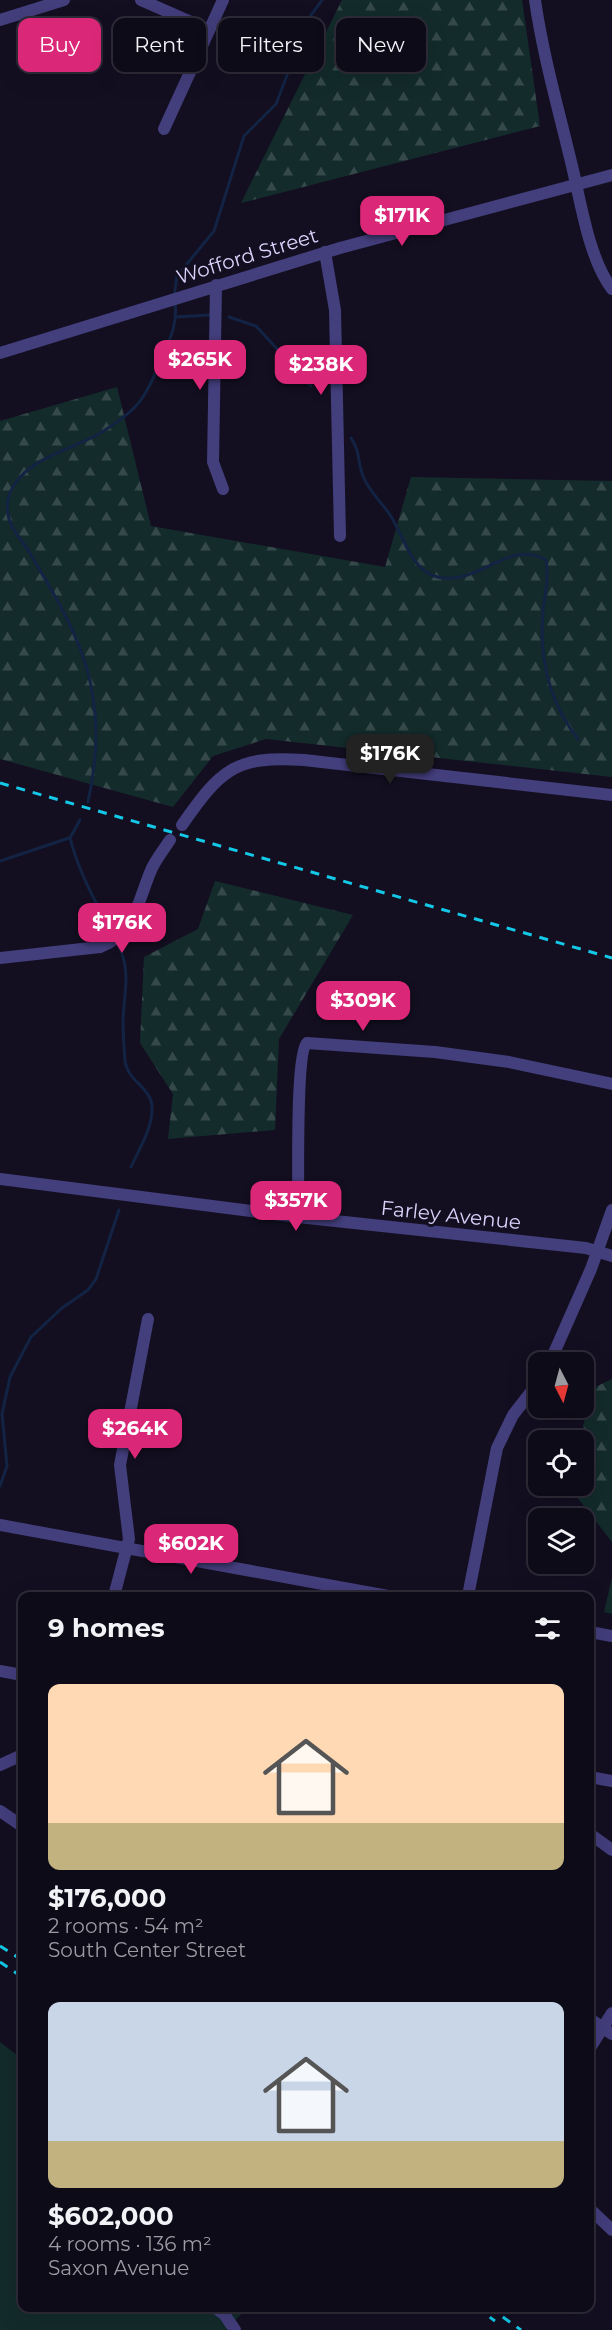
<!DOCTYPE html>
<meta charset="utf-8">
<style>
body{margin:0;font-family:Montserrat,sans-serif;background:#1c1926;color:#f1f3f6;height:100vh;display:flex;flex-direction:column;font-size:22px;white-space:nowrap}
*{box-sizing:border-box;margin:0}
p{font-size:20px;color:#9b9ba2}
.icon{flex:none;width:33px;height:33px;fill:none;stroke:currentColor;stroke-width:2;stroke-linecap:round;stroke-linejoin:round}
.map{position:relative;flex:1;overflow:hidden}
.side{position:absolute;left:18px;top:1592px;width:576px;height:720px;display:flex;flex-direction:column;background:#0e0b19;border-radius:12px;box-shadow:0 6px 24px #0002,0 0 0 2px #2e2b38}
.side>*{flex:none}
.guide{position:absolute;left:18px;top:18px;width:576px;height:54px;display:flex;gap:12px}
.needle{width:39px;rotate:174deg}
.buttons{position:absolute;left:528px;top:1352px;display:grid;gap:12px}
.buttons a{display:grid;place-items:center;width:66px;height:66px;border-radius:12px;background:#0e0b19;box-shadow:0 6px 24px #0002,0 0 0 2px #2e2b38;font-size:30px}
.price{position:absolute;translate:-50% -51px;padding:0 14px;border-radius:12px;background:#db2777;color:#fff;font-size:20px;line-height:39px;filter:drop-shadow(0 2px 3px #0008)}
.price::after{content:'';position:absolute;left:50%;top:36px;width:18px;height:14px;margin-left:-9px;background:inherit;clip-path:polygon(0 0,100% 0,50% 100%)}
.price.selected{background:#222;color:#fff}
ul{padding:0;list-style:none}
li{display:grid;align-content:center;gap:12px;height:318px;padding:0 30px}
li span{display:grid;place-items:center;height:186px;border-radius:12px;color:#555}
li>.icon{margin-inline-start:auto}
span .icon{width:108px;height:108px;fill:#fffc;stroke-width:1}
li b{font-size:26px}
h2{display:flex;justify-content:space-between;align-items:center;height:72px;padding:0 30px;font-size:26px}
.chip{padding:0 21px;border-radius:12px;background:#0e0b19;box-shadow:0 6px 24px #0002,0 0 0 2px #2e2b38;font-size:21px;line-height:54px}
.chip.selected{background:#db2777;color:#fff}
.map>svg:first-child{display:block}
.green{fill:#132b2b}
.forest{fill:url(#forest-firs)}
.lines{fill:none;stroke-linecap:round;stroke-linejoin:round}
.stream{stroke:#122343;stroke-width:3}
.minor{stroke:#433e7c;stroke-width:12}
.rail{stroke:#13c9e7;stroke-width:3;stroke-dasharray:9 8;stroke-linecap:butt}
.labels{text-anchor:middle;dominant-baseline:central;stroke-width:6;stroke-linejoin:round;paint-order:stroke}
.street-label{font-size:20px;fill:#dad3fb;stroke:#130f21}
</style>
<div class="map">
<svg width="612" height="2330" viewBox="0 0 612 2330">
<defs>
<pattern id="forest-firs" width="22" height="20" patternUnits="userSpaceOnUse" patternTransform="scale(1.5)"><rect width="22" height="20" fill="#132b2b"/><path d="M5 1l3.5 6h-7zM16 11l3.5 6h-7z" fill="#35494b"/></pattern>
</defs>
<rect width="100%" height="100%" fill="#130f21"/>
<path class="green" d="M0 2042 22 2059V2307H248L226 2330H0Z"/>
<path class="forest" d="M342 0H522L540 126 241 203Z
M117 387 151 526 385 567 411 477 612 481V777L266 739 213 756 173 807 0 759V421Z
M215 881 353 915 279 1039 275 1130 168 1139 173 1094 140 1043 144 957 198 929Z
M612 1379V1542L570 1488 571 1485H584V1440H580L591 1389Z
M612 1578V1614L604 1612Z"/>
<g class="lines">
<path class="stream" d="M174 297 177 276 214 231 244 136 276 104 309 18 322 0
M176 317 209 315
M229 317 256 326 311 386
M351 438C361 453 357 461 363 476 369 492 383 503 392 518 409 548 416 586 460 577 489 571 517 542 546 560 549 578 545 593 543 611 539 658 549 702 578 739
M88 802C98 757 100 711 86 666 75 629 54 594 34 560 28 548 18 538 12 526 7 517 6 504 9 495 22 458 73 450 102 432 113 425 125 417 134 408 147 395 154 376 161 360 169 341 178 324 175 304
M80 820 70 838C79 873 95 901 112 933
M0 861 69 838
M119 947C131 970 124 995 123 1020 123 1033 124 1048 125 1061 128 1082 151 1087 152 1107 153 1128 139 1149 131 1167
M0 1486 7 1466 2 1414 10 1377 31 1337 62 1308 88 1290 96 1279 119 1210"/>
<path class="minor" d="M141 0 209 30
M535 0C543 56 559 111 572 166 581 203 589 259 612 289
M0 20 64 0
M164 129 223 0
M325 252 335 310 340 536
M216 285 213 462 223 489
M0 353 340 248 612 175
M182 825C220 771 234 755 304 760L612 795
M0 958 100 947C136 934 138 899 152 868 157 858 164 849 170 840
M0 1179 298 1217 586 1248 612 1256
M298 1217C299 1192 295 1053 307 1043L435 1052 509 1062 612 1084
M550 1362 591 1269 612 1210
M0 1525 388 1596
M114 1596 129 1539 120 1465 148 1319
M468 1596 497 1448 513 1415 538 1383
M590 1632 612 1636
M0 1671 22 1675
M0 1765 22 1755
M590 1777 612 1781
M0 1811 22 1826
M590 1834 612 1850
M590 2019 612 2034
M590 2048 612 2013
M590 2209 612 2230
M214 2307 224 2314 235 2330"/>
<path class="rail" d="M0 783 612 958
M0 1946 22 1960
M0 1962 22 1977
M476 2307 495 2321
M489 2307 521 2330"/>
</g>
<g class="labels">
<g class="street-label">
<text transform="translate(247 256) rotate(-17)">Wofford Street</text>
<text transform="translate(451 1215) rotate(6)">Farley Avenue</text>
</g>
</g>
</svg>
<div class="buttons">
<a><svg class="needle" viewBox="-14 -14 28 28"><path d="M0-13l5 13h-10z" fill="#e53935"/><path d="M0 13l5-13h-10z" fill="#9b9ba2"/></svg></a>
<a><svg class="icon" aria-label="locate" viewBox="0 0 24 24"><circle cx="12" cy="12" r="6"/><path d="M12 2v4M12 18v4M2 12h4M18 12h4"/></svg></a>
<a><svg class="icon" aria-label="layers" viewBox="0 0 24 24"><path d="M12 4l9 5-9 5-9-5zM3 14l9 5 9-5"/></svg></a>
</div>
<b class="price" style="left:402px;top:247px">$171K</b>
<b class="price" style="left:200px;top:391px">$265K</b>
<b class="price" style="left:321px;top:396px">$238K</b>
<b class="price selected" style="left:390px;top:785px">$176K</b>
<b class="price" style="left:122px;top:954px">$176K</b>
<b class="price" style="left:363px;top:1032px">$309K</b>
<b class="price" style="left:296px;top:1232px">$357K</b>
<b class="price" style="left:135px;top:1460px">$264K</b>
<b class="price" style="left:191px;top:1575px">$602K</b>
<div class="guide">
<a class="chip selected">Buy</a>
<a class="chip">Rent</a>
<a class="chip">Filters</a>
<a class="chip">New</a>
</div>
<section class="side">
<h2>9 homes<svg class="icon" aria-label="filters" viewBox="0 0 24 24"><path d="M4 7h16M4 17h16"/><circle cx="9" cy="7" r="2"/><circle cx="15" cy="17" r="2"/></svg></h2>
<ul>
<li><span style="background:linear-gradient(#ffd9b3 75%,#c2b280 0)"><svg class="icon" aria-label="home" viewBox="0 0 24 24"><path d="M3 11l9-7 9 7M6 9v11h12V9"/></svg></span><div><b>$176,000</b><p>2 rooms · 54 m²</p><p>South Center Street</p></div></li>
<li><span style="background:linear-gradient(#c9d6e8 75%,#c2b280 0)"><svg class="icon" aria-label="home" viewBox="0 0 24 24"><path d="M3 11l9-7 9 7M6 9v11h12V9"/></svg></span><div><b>$602,000</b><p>4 rooms · 136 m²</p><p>Saxon Avenue</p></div></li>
</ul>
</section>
</div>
